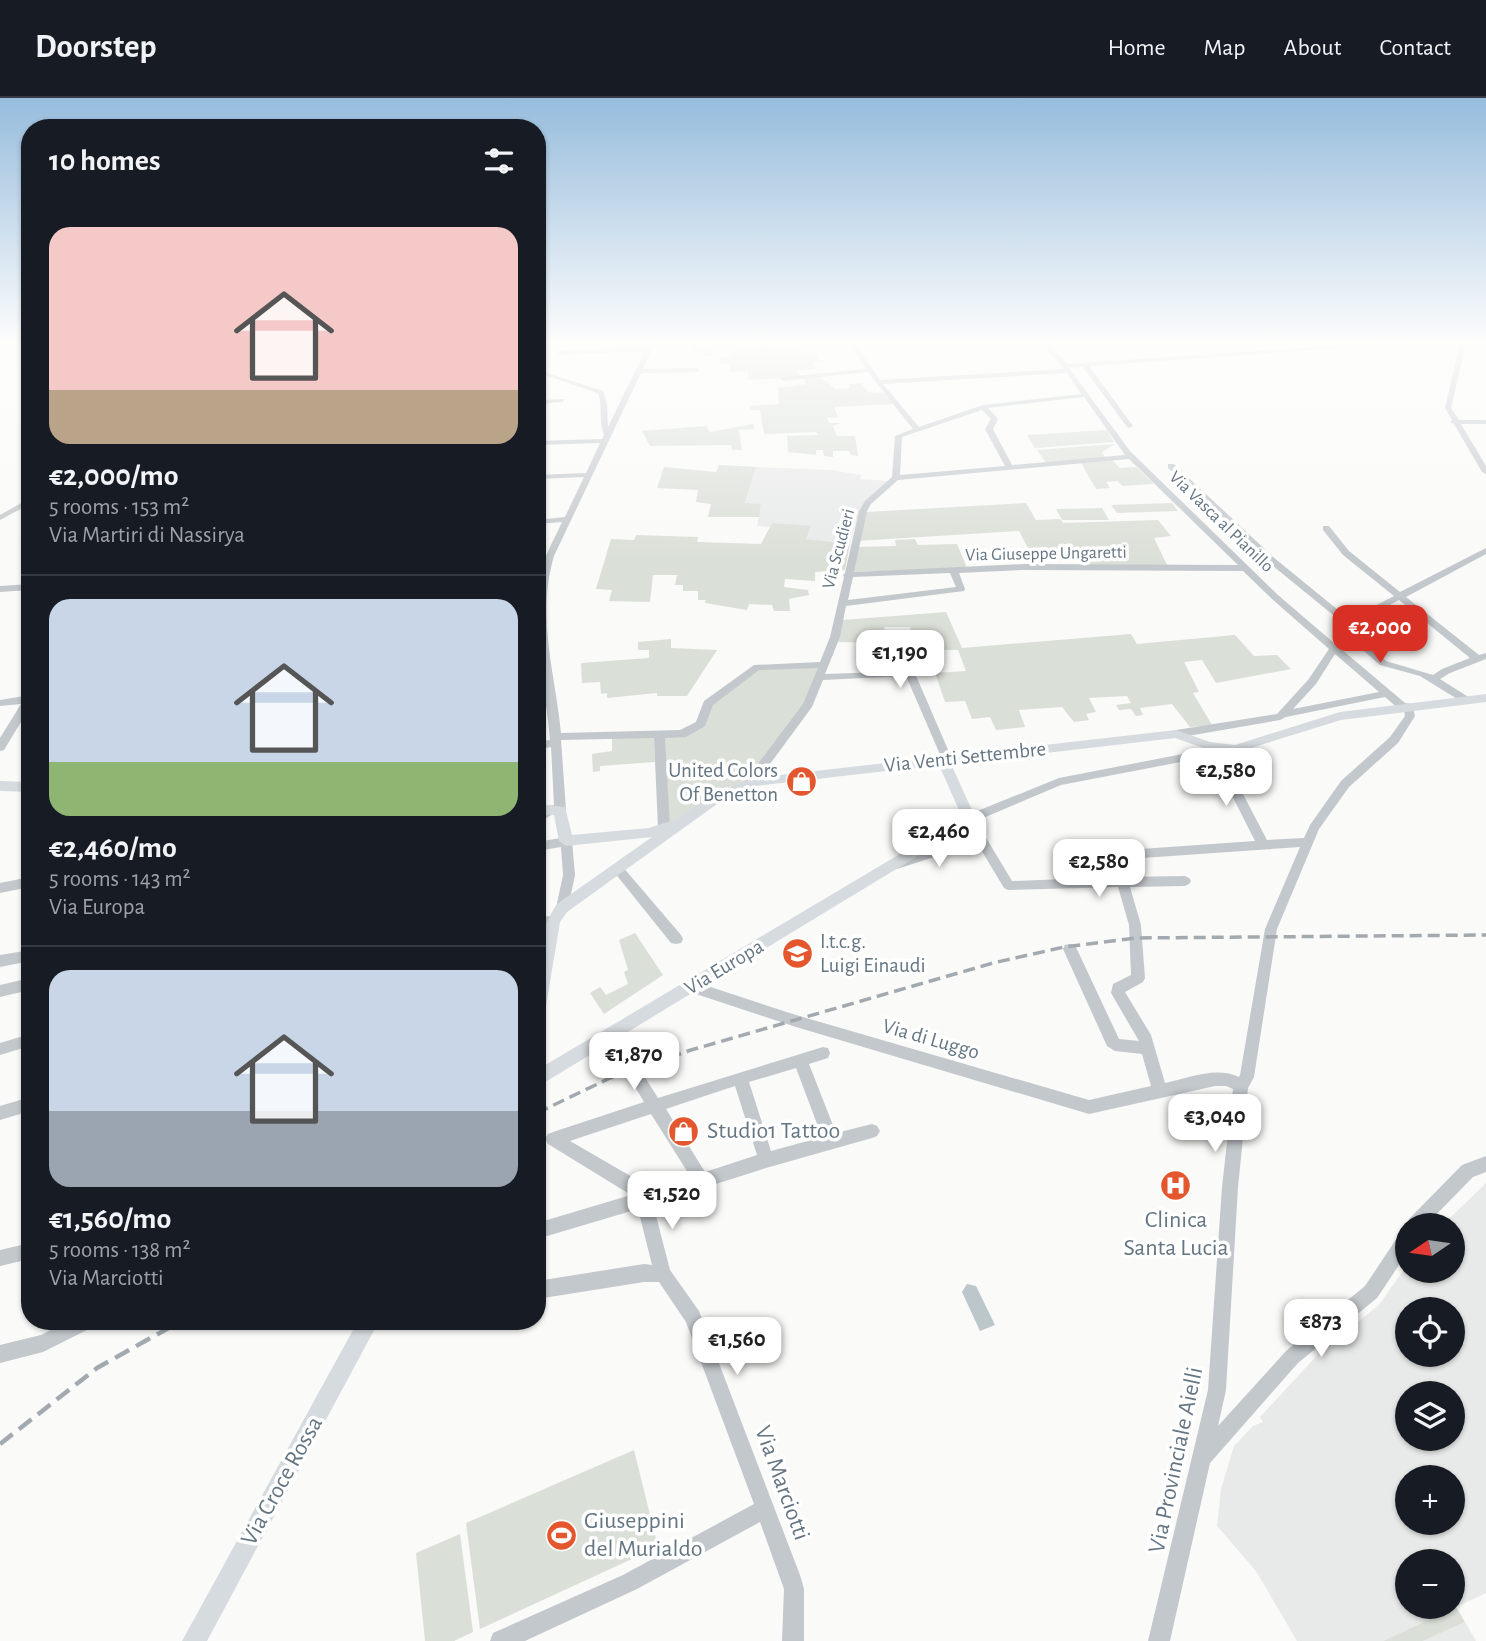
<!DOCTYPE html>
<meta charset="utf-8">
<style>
body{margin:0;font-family:"Alegreya Sans",sans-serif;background:#20242c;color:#f1f3f6;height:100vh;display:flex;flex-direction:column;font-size:26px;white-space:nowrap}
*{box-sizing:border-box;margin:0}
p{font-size:23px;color:#9ea1a6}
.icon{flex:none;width:38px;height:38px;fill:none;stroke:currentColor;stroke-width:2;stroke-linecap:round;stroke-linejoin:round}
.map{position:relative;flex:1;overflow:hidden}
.side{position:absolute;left:21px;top:21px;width:525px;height:1211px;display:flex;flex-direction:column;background:#171b24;border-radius:28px;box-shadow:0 2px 5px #0004}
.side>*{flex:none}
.needle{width:46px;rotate:257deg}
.controls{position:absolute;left:1395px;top:1115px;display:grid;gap:14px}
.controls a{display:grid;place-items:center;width:70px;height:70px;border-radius:50%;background:#171b24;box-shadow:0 2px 5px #0004;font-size:35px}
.price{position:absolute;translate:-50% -60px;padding:0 16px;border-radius:14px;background:#fff;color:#222;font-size:23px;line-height:46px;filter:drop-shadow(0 2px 4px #0008)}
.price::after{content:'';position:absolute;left:50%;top:42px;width:21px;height:16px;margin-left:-10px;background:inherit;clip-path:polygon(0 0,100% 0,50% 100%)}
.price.selected{background:#d93025;color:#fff}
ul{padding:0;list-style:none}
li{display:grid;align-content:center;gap:14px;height:371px;padding:0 28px}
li+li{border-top:2px solid #363941}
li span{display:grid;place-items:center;height:217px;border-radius:21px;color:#555}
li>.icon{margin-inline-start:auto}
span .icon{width:126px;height:126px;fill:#fffc;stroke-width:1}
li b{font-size:30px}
h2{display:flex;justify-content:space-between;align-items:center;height:84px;padding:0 28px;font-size:30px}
header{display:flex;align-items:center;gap:42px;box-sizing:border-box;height:98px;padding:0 35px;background:#171b24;border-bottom:2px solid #363941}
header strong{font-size:33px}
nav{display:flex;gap:38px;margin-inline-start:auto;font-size:24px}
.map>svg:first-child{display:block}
.built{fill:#e8e9e9;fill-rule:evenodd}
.green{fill:#dadfd7}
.water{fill:#bbc7cb}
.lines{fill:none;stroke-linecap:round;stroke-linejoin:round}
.minor{fill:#c3c8cc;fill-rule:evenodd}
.major{fill:#d6dbdf;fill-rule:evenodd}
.rail-far1{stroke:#a2aab0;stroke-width:3.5;stroke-dasharray:12 6;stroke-linecap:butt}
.rail{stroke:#a2aab0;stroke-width:4.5;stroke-dasharray:16 8;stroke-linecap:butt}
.labels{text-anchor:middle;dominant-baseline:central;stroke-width:7;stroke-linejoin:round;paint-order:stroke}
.far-street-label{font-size:18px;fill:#657683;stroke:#fff}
.street-label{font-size:21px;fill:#657683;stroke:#fff}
.poi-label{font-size:21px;fill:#657683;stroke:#fff;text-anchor:end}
.near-poi-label{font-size:24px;fill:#657683;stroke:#fff;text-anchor:start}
.near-street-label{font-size:24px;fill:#657683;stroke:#fff}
</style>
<header>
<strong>Doorstep</strong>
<nav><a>Home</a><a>Map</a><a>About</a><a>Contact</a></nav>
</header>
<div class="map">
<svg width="1486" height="1543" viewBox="0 0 1486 1543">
<rect width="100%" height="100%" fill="#fafaf8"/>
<path class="built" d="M756 369 831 372 861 377 860 381 889 383 860 410 850 446 805 441 811 429 772 425 769 429 757 428 761 407 745 406Z
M1486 1085V1495L1383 1543H1297L1256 1473 1217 1428 1221 1391 1234 1348 1253 1328 1263 1324 1260 1319 1321 1253 1379 1207 1407 1167V1172H1452V1127H1445L1443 1121 1451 1119ZM1407 1211H1452V1256H1407ZM1407 1295H1452V1340H1407ZM1407 1379H1452V1424H1407ZM1407 1463H1452V1508H1407Z
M1465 1524 1476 1543H1423Z"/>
<path class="green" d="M654 245H849L851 249 803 253 805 256 816 255 819 262 827 264 813 265 816 271 797 272 800 279 749 282 747 273 730 274V266H721V259H732L730 250H713V258H704L702 254H692V250H651Z
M819 278 836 291 850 290 849 286 861 285 868 294 884 295 894 306 834 309 838 319 827 320 829 325H840L833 328 837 338H855L858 358 851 357 849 353H833V359L824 358 823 352H816V357L788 354 787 338 818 337 816 334 764 336 760 312H751L750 308 779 306 778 290 806 286 803 280Z
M753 326 754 331 739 332 742 352H732L731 347 650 348 642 333 706 328 710 334Z
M1107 332 1114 344 1035 350 1027 337Z
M1115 346 1102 354 1106 360 1047 366 1037 352Z
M1112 362 1120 370 1136 369 1154 386 1122 388 1118 383 1106 384 1110 390 1096 391 1081 365Z
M719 367 756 369 745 405 761 406 759 419H708L711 406 696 404 698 392 657 390 664 369 716 374Z
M1026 405 1036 422 1060 421 1063 425 1158 422 1171 438 1154 440 1168 469H1091L1083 453 1030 454 1019 433 857 443 866 414Z
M1172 405 1178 413 1117 415 1111 407Z
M1102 410 1109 422H1062L1056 411Z
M772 425 811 428 806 441 850 446 845 472 815 474V483L785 481 784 489 808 492 809 497 789 501 790 513H774L772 507 749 506 747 512 705 505 706 502H698V493H683V487H675L677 477H653L650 504 609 503 612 492 596 491 611 441 634 442 636 437 698 439 697 444 761 446Z
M915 441 918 447 957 446 967 470 851 474 857 449 896 448 895 442Z
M946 514 962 550 1131 536 1137 546 1235 537 1254 558 1277 557 1291 571 1216 585 1202 562 1184 564 1199 594 1193 595 1212 627 1190 629 1172 606 1140 610 1143 617 1136 618 1131 611 1119 612 1116 607 1131 605 1127 598 1089 600 1096 614 1086 616 1089 622 1074 624 1062 609 1019 612 1025 629 996 632 990 619 972 621 965 603 945 604 935 575 966 573 958 552H926V549H916L910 529H884L887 545 838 544 843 522Z
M671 541V550L717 552 687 598H657V595L607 600V595L601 596 600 584 582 585 581 565 649 560V552H638V544Z
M820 569 805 607 746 685 666 727 662 638 705 627 711 605 758 571Z
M654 638 655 664 600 668V673L593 674 592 656 612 653V639Z
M635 835 663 877 604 916 590 895 600 889 606 897 628 886 624 874 628 872 619 842Z
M634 1352 658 1449 480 1531 466 1425Z
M460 1436 473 1534 454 1543H425L416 1455Z
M1456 1509 1465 1524 1423 1543H1383Z"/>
<path class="water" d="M967 1186 976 1188 995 1227 980 1233 962 1194Z"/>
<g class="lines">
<path class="minor" d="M649 245H655L643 271 697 270 700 272 697 274 641 275 554 458C536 519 555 574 561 635L680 632 696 624 704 603 754 567 820 564 830 539 844 479 843 477 845 475 859 413 865 403 892 379 895 338 913 331 868 274 783 283 780 281 783 279 866 271 849 245H855L880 282 1064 271 1042 245H1049L1067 266 1375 245H1410L1089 268 1133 328 1129 330 1127 329 1083 269 1069 270 1130 353 1278 497 1334 545 1349 530 1267 463 1168 370V366H1174L1273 459 1354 525 1367 512 1394 498 1343 457 1323 432V428H1329L1349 453 1400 494 1486 450V456L1406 499 1479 557 1486 555V561L1450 575 1440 581 1470 600V604H1462L1420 578 1380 567 1349 540 1340 550 1405 605 1412 606 1415 618 1398 645 1349 689 1319 731 1277 831 1254 979 1248 990 1238 1089 1226 1292 1218 1328 1286 1253 1365 1188 1401 1134 1407 1132V1155L1377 1200 1298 1265 1210 1365 1170 1543H1148L1208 1292 1222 1089 1233 991 1226 988H1215L1089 1016 796 929 687 893 685 889 687 885 692 883 796 917 1089 1002 1151 988 1142 956 1115 953 1107 948 1063 851 1065 847 1070 846 1075 847 1119 941 1139 943 1111 895 1113 886 1131 877 1129 827 1118 789 1008 792 1004 790 977 745 897 771 891 766 893 763 973 738 963 721 965 718 1059 680 1224 648 1229 652 1228 655 1222 656 1267 742 1304 740 1310 727 1341 683 1390 639 1405 618 1404 612 1399 611 1385 599 1286 619 1280 622 1176 640 1172 639 1171 636 1172 633 1176 632 1277 616 1308 582 1329 551 1272 501 1243 473 1024 472 959 475 965 491 964 493 846 508 840 539 825 576 914 573 952 661 951 664H943L942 661 906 578 823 582 812 609 753 689H745L743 686 745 683 803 606 818 570 759 572 713 607 705 628 686 639 665 640 670 730 668 733 664 734 658 730 654 640 561 642 566 712 560 716 556 714 537 726V716L548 708 554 707 551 649 537 652V644L550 642C546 589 529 533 539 479 543 460 554 442 562 424L537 426V422L565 419 584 379 537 381V377L586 375 600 345 537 347V343L602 341 604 337C598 323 603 309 598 295L542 276 547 275 603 293 607 305 608 329 645 253 560 257 557 255 560 253 647 249ZM1067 275 1081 296 983 307 919 329 883 286ZM1084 299 1125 357 1012 367 993 331 998 321 988 310ZM982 312 991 321 985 331 1005 368 900 377 902 339ZM1129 361 1238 467 1024 466 854 474 867 413 871 406 898 382ZM950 475 956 489 848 502 853 479ZM1399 502 1470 560 1442 571 1433 577 1386 563 1354 535 1373 516ZM1335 556 1379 594 1293 611 1316 586ZM1212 658 1255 743 1126 752 1114 759 1111 779 1014 783H1012L976 723 1061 687ZM1300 749 1265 831 1240 977 1239 979C1217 968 1188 980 1165 985L1151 937 1125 894 1143 884 1145 880 1141 827 1130 789 1185 788 1189 786 1191 783 1189 780 1185 778 1123 779 1124 764 1128 761Z
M1460 245H1466L1451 310 1459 322H1486V326H1461L1486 368V376L1482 374 1454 326 1450 324 1452 322 1445 310Z
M564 301V303L562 304 547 305 540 320 537 322V311L542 302Z
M30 400V406L0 422V417Z
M30 486V492L0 494V488Z
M30 597V609L4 652 0 653V640L21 606 0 608V602Z
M566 739 572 743 575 777 568 810 566 814H558L556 810 563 777 561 749 537 753V744Z
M618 766 622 768 681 837 683 841 681 845 676 846 671 845 614 774 612 771 614 768Z
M30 779V789L0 795V785Z
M553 818 558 819 559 823 558 827 537 829V819Z
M30 852V863L0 869V857Z
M30 880V892L0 899V887Z
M612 933 617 935 658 1000 823 949 828 950 830 955 828 960 809 966 836 1035 872 1026 877 1028 880 1033 877 1038 872 1040 766 1070 653 1106 670 1172 699 1213 800 1477 804 1491V1543H782L784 1491 760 1424 637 1491 525 1543H490L493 1535 623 1477 754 1406 686 1224 659 1184H644L537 1201V1183L644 1166 652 1167 638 1111 537 1141V1125L631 1097 548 1046 545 1041 548 1036 553 1034 644 1004 605 939 607 935ZM796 970 822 1039 771 1053 749 984ZM735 988 757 1057 705 1074 666 1011ZM651 1016 690 1078 648 1092 646 1087 570 1043Z
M30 936V948L0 957V945Z
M30 999V1013L0 1022V1008Z
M1486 1058V1074L1473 1079 1426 1127 1407 1128 1409 1121 1462 1067Z
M30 1145V1161L0 1168V1152Z
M68 1223H96L93 1229 43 1254 0 1265V1247L41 1237Z"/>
<path class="major" d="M1486 596V604L1341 622 1235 655 1209 652 1175 640 951 666 976 721 974 724 537 989V972L962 719 939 667 756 688 724 701 567 814 560 824 545 914 543 919 537 921C537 882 534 839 557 806L652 739 566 748 559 743 554 717 537 716V706L565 709 572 737 649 730 677 721 714 695 754 680 1176 632 1210 644 1235 647 1340 614Z
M0 683 30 684V694L0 693Z
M358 1223H379L207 1543H182Z"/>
<path class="rail-far1" d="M537 1015 610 980 691 952 993 865 1064 849 1136 840 1486 837"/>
<path class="rail" d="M0 1346 97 1270 181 1223"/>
</g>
<linearGradient id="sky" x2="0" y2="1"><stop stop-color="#96bcdc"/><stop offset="0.53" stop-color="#fdfdfc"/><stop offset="1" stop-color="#fdfdfc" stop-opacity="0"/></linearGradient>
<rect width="1486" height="461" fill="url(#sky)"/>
<defs>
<symbol id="shop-disc" viewBox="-11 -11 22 22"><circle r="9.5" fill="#e4572e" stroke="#fff"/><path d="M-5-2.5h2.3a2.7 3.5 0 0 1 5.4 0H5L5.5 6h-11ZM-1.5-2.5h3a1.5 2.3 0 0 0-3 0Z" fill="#fff"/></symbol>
<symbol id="school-disc" viewBox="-11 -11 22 22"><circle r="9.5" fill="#e4572e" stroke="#fff"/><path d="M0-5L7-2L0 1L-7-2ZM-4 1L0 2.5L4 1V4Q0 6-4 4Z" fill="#fff"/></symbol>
<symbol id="hospital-disc" viewBox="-11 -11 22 22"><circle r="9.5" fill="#e4572e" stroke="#fff"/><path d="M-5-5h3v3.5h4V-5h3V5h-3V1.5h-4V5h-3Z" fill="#fff"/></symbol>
<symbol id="stadium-disc" viewBox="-11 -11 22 22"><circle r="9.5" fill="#e4572e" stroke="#fff"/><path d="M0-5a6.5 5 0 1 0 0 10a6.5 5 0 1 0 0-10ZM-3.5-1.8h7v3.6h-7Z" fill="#fff"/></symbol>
</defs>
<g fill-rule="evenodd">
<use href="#shop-disc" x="784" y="666" width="35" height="35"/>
<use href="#school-disc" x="780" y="838" width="35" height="35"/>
<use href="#shop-disc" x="666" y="1016" width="35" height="35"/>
<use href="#hospital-disc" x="1158" y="1070" width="35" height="35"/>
<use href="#stadium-disc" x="544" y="1420" width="35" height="35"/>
</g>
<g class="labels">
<g class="far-street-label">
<text transform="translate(1221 424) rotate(44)">Via Vasca al Pianillo</text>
<text transform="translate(839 451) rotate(-75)">Via Scudieri</text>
<text transform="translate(1046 456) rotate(-1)">Via Giuseppe Ungaretti</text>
</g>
<g class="street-label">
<text transform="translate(965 659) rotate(-6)">Via Venti Settembre</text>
<text transform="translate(724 869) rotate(-31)">Via Europa</text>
<text transform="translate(931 941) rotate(16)">Via di Luggo</text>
</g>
<g class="poi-label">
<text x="778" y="672">United Colors<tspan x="778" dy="24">Of Benetton</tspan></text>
<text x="820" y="843" text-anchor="start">I.t.c.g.<tspan x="820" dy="24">Luigi Einaudi</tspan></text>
</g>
<g class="near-poi-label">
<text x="707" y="1033">Studio1 Tattoo</text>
<text x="1176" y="1122" text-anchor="middle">Clinica<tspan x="1176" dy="28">Santa Lucia</tspan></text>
<text x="584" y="1423">Giuseppini<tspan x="584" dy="28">del Murialdo</tspan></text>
</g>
<g class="near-street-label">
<text transform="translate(1176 1362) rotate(-78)">Via Provinciale Aielli</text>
<text transform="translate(282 1383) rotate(-61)">Via Croce Rossa</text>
<text transform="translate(782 1385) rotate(70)">Via Marciotti</text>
</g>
</g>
</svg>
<div class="controls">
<a><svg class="needle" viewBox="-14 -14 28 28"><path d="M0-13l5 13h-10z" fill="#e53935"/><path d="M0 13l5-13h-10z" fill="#9ea1a6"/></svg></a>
<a><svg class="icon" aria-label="locate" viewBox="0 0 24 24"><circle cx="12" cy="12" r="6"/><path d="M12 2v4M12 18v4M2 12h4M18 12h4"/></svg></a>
<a><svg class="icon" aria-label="layers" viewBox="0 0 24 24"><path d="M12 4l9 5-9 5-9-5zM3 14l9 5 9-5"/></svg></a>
<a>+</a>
<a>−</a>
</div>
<b class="price selected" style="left:1380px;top:567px">€2,000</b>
<b class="price" style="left:900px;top:592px">€1,190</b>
<b class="price" style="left:1226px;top:710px">€2,580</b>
<b class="price" style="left:939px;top:771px">€2,460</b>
<b class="price" style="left:1099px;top:801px">€2,580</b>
<b class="price" style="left:634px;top:994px">€1,870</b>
<b class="price" style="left:1215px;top:1056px">€3,040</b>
<b class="price" style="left:672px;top:1133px">€1,520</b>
<b class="price" style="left:1321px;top:1261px">€873</b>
<b class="price" style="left:737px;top:1279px">€1,560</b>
<section class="side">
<h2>10 homes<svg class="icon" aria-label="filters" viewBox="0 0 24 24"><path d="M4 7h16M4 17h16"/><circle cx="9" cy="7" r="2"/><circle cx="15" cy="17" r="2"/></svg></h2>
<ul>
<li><span style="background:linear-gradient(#f6c9c9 75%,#b9a48a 0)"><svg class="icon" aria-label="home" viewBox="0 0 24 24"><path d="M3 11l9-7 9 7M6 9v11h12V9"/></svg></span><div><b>€2,000/mo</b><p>5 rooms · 153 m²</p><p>Via Martiri di Nassirya</p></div></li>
<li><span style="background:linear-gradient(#c9d6e8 75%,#8fb573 0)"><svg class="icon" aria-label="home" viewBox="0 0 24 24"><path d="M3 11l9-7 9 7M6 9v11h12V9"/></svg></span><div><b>€2,460/mo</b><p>5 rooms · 143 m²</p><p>Via Europa</p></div></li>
<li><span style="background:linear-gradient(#c9d6e8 65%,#9aa5b1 0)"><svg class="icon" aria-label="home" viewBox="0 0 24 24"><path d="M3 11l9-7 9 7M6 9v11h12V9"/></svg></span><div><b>€1,560/mo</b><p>5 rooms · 138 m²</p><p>Via Marciotti</p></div></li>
</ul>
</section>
</div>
